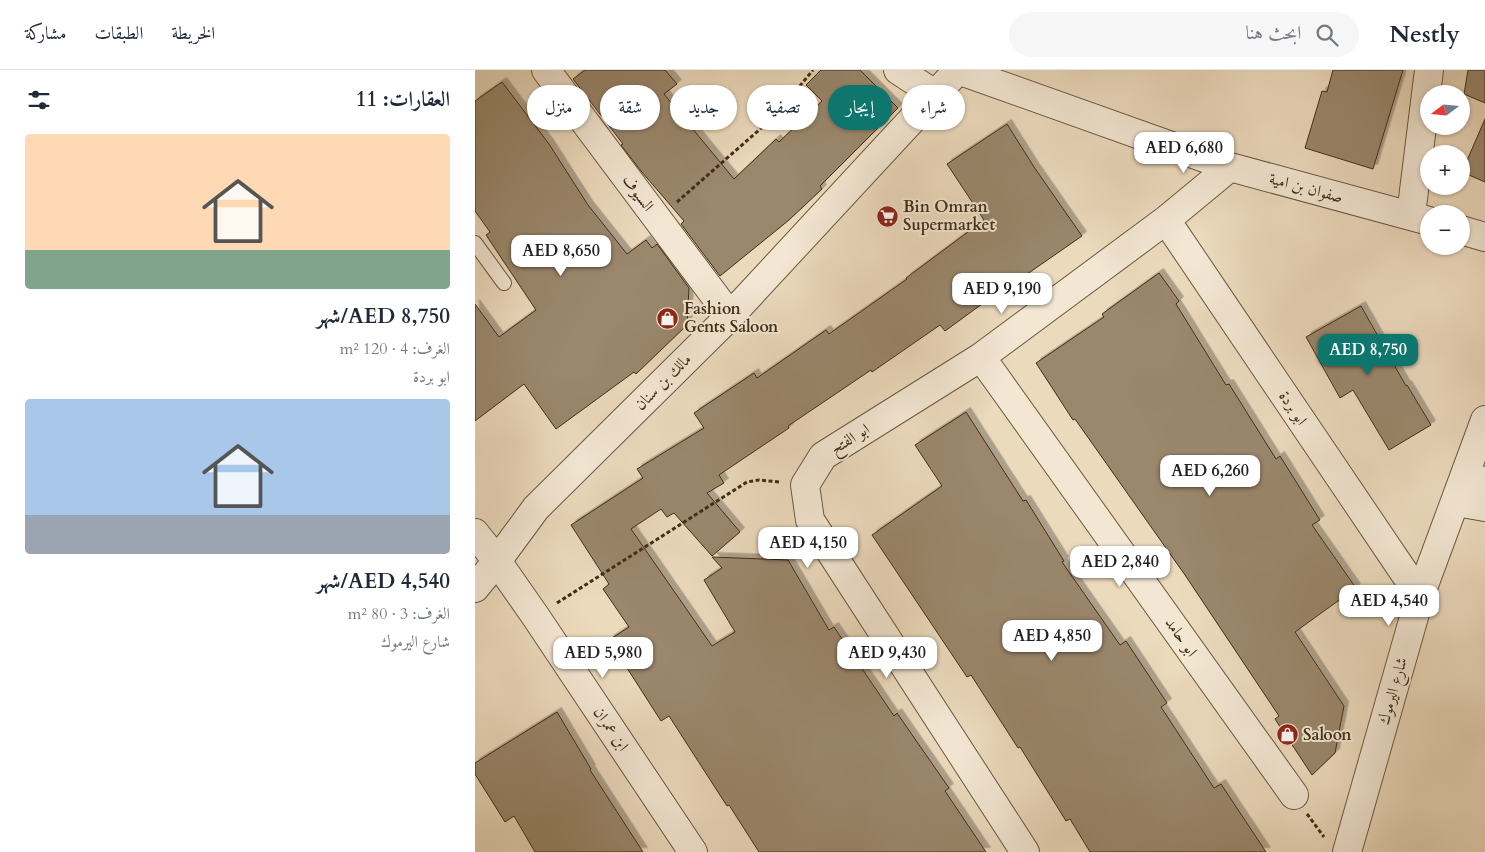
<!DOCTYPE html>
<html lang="ar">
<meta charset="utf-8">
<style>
body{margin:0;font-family:Cardo,Amiri,serif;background:#f6f6f7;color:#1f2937;direction:rtl;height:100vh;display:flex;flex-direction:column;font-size:19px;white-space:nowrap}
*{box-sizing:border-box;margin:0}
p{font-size:16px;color:#747a83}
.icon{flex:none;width:28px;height:28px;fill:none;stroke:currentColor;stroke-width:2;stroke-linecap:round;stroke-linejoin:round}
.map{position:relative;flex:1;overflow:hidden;direction:ltr}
.panel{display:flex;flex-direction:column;background:#fff;width:475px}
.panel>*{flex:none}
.banner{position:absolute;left:15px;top:15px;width:475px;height:45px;direction:rtl;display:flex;gap:10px}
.needle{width:32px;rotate:254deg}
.buttons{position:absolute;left:945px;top:15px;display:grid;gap:10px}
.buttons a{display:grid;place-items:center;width:50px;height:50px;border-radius:50%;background:#fff;box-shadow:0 1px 4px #0004;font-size:25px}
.price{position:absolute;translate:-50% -42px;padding:0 11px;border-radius:10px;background:#fff;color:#222;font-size:16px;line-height:32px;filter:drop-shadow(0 1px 2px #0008)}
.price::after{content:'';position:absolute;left:50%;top:30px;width:15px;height:11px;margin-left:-8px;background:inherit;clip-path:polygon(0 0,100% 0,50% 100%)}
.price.on{background:#0f766e;color:#fff}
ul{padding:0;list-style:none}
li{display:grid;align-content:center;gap:10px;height:265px;padding:0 25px}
li span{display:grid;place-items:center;height:155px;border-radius:5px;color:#555}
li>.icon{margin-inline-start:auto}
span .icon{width:90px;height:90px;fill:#fffc;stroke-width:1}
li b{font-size:21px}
h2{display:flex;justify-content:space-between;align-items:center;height:60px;padding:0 25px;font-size:21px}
.pill{padding:0 18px;border-radius:22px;background:#fff;box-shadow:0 1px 4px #0004;font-size:18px;line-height:45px}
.pill.on{background:#0f766e;color:#fff}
header{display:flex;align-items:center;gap:30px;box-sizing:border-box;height:70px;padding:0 25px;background:#fff;border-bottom:1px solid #e0e1e3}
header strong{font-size:24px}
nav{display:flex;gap:28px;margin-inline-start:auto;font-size:18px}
.search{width:350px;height:45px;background:#f6f6f7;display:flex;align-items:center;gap:12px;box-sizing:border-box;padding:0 18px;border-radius:28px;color:#747a83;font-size:19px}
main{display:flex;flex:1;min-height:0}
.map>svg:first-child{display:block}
.building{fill:#9a876c;stroke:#412e15;filter:url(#shadow)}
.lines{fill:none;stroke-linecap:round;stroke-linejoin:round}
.service-casing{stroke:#6c593f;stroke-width:16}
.minor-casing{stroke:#6c593f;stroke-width:30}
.tertiary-casing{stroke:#6c593f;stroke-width:30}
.path{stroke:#412e15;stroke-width:3;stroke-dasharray:4 2.5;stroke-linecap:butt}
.service{stroke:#f3e7d4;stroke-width:14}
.minor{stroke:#f3e7d4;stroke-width:28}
.tertiary{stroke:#f3e7d4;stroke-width:28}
.labels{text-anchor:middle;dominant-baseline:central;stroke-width:4;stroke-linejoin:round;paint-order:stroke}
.street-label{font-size:16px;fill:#412e15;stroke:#f3e7d4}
.poi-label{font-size:16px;font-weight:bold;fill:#412e15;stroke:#f3e7d4;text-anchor:start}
</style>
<header>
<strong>Nestly</strong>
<div class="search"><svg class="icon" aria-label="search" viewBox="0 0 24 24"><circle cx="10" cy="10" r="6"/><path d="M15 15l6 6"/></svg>ابحث هنا</div>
<nav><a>الخريطة</a><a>الطبقات</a><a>مشاركة</a></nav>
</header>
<main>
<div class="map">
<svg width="1010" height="782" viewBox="0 0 1010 782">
<defs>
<filter id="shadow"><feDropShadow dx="4.5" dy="-4.5" stdDeviation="0" flood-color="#0004"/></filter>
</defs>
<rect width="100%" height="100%" fill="#ecdabd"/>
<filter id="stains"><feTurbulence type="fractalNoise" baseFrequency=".004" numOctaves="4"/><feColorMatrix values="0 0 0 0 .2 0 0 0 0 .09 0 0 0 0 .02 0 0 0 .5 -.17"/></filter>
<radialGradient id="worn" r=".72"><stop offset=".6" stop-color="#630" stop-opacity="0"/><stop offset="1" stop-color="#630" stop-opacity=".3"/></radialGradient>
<path class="building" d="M110 0H190L202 14 189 24 259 109 301 69 304 72 347 31 331 15 346 0H385L423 38 345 116 347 119 314 150 245 206 206 154 209 151 166 101 146 75 148 74 98 9Z
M858 0H928L898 99 830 78 847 21 852 22Z
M993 0H1010V33L989 24Z
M27 12 74 74 113 135 152 184 171 170 177 178 182 174 214 218 212 255 161 304 159 302 81 359 49 314 0 351V234L24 267 61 240 11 165 15 162 0 141V31Z
M1010 49V112L987 102Z
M532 54 559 97 607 166 545 209 544 207 470 261 465 255 397 302 396 300 313 356 314 358 244 405 249 413 232 423 265 462 237 486 199 443 192 447 186 439 156 459 237 576 260 562 229 510 247 498 237 487 313 490 354 560 359 557 419 646 422 643 474 718 470 721 511 782H284L254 735 252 736 194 646 186 651 134 570 154 557 128 519 134 514 96 455 168 408 162 399 229 358 219 343 279 303 282 308 351 260 354 264 432 209 431 208 509 150 472 94Z
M684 203 704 231 701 234 751 315 754 314 801 389 805 386 845 450 837 455 881 518 820 562 869 636 860 683 837 705 800 649 804 646 710 505 600 349 598 350 561 293 629 247 627 244Z
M886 236 931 316 932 315 956 355 914 380 878 320 865 328 831 267Z
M491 342 548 431 551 430 589 491 587 492 645 575 651 571 692 633 686 637 739 718 746 714 791 782H615L595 749 591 751 545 677 543 678 496 605 492 607 397 465 467 416 440 375Z
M82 642 116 699 115 700 168 782H60L39 746 30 752 0 704V693Z"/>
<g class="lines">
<defs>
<path id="service" d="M0 173 29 213"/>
<path id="minor" d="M71 0 255 246
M423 0 461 25
M936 145 954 0
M691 150 945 526
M986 160 1010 167
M506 287 819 725
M991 403 1010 413
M981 432 1010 437
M0 463 22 491 61 547 218 782
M0 518 22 491 61 438 255 246 483 0 755 97 954 151
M550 782 335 450 330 415 348 386 506 287 691 150 755 97"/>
<path id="tertiary" d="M872 782 945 526 1010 350"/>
</defs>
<use href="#service" class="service-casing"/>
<use href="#minor" class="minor-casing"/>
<use href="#tertiary" class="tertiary-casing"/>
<path class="path" d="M202 132 300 46 338 0
M82 533 272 412 284 410 305 412
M832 744 849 767"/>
<use href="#service" class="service"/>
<use href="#minor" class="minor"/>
<use href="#tertiary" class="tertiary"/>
</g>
<defs>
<symbol id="supermarket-disc" viewBox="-11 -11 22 22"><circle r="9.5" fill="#8f2418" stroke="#f3e7d4"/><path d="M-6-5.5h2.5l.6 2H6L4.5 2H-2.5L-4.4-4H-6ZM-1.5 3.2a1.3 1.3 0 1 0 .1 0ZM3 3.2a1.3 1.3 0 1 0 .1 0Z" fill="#fff"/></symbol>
<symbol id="shop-disc" viewBox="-11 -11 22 22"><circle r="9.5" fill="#8f2418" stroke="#f3e7d4"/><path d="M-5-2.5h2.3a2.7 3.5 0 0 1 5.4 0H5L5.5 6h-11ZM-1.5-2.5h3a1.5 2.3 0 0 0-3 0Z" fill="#fff"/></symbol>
</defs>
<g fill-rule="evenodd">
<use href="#supermarket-disc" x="400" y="134" width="25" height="25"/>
<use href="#shop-disc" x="180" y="236" width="25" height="25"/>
<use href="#shop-disc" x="800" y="652" width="25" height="25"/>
</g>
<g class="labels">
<g class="street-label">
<text transform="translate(831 118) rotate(15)">صفوان بن امية</text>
<text transform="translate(163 123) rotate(53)">السيوف</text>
<text transform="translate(188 312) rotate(-45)">مالك بن سنان</text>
<text transform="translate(818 338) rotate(56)">ابو بردة</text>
<text transform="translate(375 369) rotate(-32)">ابو الفتح</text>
<text transform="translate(706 567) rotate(55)">ابو حامد</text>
<text transform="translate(918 621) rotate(-74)">شارع اليرموك</text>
<text transform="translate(136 659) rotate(56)">ابن عمران</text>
</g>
<g class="poi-label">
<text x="428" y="137">Bin Omran<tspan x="428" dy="18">Supermarket</tspan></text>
<text x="209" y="239">Fashion<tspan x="209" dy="18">Gents Saloon</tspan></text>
<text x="828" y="665">Saloon</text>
</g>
</g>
<rect width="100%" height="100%" filter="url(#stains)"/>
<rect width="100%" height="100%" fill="url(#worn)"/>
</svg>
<div class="buttons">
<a><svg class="needle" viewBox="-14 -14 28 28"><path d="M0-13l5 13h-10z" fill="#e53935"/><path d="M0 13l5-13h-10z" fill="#747a83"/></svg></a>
<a>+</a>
<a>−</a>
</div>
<b class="price" style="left:709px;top:104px">AED 6,680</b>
<b class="price" style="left:86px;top:207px">AED 8,650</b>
<b class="price" style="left:527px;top:245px">AED 9,190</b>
<b class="price on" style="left:893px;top:306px">AED 8,750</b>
<b class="price" style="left:735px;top:427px">AED 6,260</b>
<b class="price" style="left:333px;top:499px">AED 4,150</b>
<b class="price" style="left:645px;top:518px">AED 2,840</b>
<b class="price" style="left:914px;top:557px">AED 4,540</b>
<b class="price" style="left:577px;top:592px">AED 4,850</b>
<b class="price" style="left:128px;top:609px">AED 5,980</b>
<b class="price" style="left:412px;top:609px">AED 9,430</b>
<div class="banner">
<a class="pill">شراء</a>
<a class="pill on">إيجار</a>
<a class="pill">تصفية</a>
<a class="pill">جديد</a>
<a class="pill">شقة</a>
<a class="pill">منزل</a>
</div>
</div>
<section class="panel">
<h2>العقارات: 11<svg class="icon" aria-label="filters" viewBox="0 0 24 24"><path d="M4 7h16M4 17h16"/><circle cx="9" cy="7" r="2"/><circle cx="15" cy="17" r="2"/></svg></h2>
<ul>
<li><span style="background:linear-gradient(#ffd9b3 75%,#7fa58c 0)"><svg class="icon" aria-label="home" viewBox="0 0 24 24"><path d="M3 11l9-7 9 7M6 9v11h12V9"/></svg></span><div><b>AED 8,750/شهر</b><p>الغرف: 4 · 120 m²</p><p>ابو بردة</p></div></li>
<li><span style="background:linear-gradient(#a9c7e8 75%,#9aa5b1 0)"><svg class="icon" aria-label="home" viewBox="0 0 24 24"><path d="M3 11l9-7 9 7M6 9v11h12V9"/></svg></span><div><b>AED 4,540/شهر</b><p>الغرف: 3 · 80 m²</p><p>شارع اليرموك</p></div></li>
</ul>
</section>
</main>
